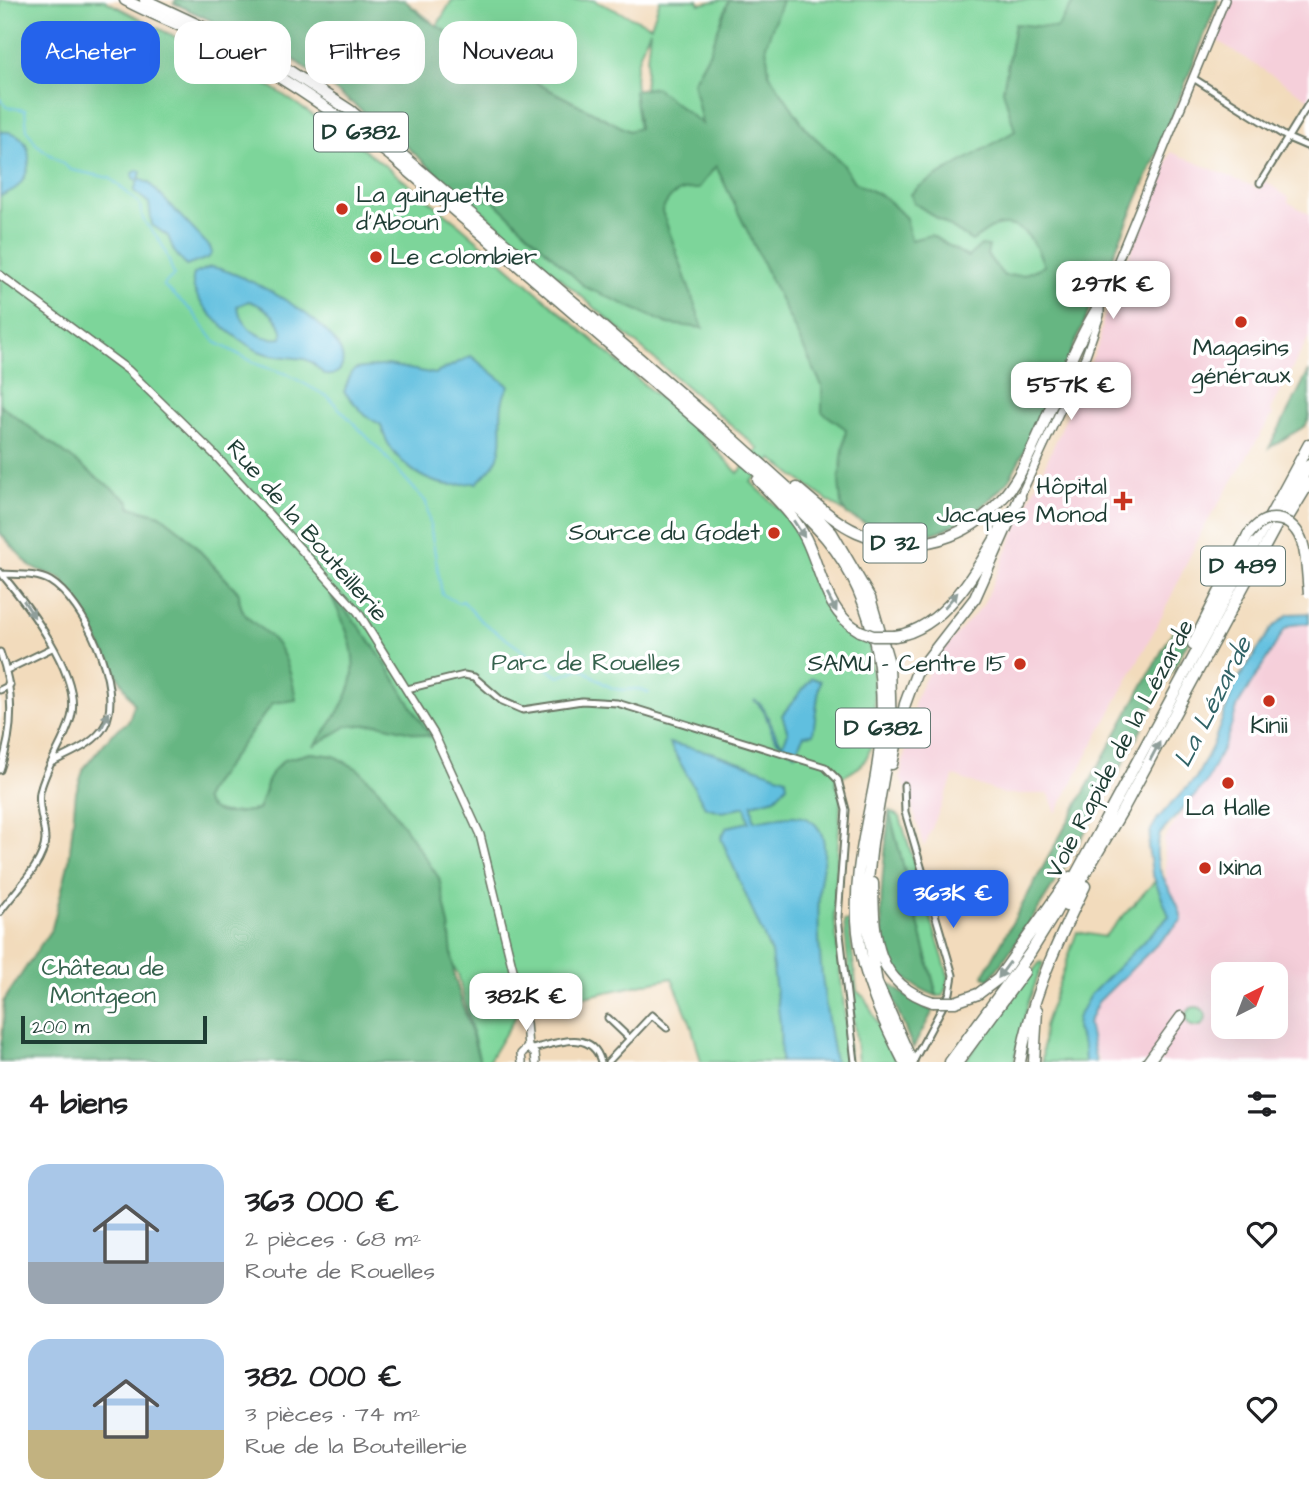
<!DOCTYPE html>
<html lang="fr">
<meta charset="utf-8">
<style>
body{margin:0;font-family:"Architects Daughter",sans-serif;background:#f6f6f6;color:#202124;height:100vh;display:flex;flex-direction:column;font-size:26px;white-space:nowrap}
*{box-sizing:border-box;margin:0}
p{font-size:23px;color:#757577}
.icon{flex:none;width:38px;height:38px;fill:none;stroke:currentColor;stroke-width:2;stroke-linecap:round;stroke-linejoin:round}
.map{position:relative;height:1062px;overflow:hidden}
.panel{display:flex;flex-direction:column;background:#fff;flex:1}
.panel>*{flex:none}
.banner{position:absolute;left:21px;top:21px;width:700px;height:63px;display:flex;gap:14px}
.needle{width:46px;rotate:42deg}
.buttons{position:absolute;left:1211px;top:962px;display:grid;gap:14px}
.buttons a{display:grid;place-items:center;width:77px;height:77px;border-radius:14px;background:#fff;box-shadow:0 7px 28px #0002;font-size:35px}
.scale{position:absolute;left:21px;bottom:18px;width:186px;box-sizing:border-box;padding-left:7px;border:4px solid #1f3d34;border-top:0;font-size:19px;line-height:24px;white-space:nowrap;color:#1f3d34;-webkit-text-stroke:5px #fff;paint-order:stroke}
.price{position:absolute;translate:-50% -60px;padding:0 16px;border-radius:14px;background:#fff;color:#222;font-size:23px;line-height:46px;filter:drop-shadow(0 2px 4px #0008)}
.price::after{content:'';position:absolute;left:50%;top:42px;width:21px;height:16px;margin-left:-10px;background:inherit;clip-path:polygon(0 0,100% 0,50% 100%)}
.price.current{background:#2563eb;color:#fff}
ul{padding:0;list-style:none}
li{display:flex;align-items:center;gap:21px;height:175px;padding:0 28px}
li span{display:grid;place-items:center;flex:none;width:196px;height:140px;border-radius:21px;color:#555}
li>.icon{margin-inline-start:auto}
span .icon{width:84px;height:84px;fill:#fffc;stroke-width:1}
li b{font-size:30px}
h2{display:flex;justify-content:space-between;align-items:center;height:84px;padding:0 28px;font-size:30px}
.pill{padding:0 24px;border-radius:21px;background:#fff;box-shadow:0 7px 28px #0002;font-size:24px;line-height:63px}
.pill.current{background:#2563eb;color:#fff}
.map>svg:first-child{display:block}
.built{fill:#f5cfda;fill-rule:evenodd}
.green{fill:#7dd59a;stroke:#4e8967;stroke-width:2;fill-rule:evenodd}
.forest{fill:#66b682;stroke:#427a5b;stroke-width:2}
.water{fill:#60bfdf;stroke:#407e8a;stroke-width:2;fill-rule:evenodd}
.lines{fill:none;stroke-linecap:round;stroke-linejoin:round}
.stream{stroke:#60bfdf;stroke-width:2}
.street-casing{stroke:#697464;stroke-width:9}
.secondary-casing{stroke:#697464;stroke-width:10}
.highway-casing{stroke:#697464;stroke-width:13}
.street{stroke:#fff;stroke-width:5}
.secondary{stroke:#fff;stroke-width:7}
.highway{stroke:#fff;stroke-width:10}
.highway-bridge-casing{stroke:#697464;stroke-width:13;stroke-linecap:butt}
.highway-bridge{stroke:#fff;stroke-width:10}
.oneway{fill:#8f9e9a}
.poi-dot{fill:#c8321e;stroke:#fff;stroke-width:2.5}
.labels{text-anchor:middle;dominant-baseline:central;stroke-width:7;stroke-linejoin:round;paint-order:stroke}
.shield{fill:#fff;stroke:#627771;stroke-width:2}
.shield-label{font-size:23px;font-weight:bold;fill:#1f3d34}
.poi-label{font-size:24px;fill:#1f3d34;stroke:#fff;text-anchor:start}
.street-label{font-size:24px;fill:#1f3d34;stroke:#fff}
.park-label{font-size:24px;fill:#36634e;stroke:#fff}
.water-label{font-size:26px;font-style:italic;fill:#326467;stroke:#fff}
</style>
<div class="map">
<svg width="1309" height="1062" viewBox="0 0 1309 1062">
<rect width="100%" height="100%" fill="#fff"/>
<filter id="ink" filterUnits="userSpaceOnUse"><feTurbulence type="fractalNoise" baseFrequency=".0143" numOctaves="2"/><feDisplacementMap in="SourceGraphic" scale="14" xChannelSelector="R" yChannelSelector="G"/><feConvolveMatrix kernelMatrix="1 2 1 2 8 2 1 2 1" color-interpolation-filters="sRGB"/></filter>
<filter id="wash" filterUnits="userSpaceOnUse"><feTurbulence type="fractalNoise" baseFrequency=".00686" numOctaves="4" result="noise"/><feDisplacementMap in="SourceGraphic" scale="28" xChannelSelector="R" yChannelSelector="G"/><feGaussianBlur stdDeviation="1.57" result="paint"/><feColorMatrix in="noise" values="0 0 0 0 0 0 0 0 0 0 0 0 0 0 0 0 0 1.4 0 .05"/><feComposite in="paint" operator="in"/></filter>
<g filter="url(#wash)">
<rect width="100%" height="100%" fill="#f2dbbc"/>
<path class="built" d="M1230 0H1309V99L1215 39Z
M1171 152 1259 189 1265 181 1289 198 1288 202 1309 214V337L1270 410 1273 414 1200 534 1161 618 1056 813 1049 794H1004L954 776 924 847 906 787 900 778 916 697 935 659 983 605 1099 343 1103 320Z
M1309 619V1062H1099L1086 1027 1100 999 1182 916 1166 880 1164 839 1204 780 1239 693 1284 621ZM1223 975H1276V1027H1223Z"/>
<path class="green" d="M0 0H104L273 88 370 154 449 216 699 432 738 473 759 449 388 130 327 84 293 59 174 3 176 0H404L437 26 452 0H593L651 26 660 0H698L700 4 720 0H1218L1160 147 1009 480C917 581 860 525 772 459L751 482C766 497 785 512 796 530 822 573 816 619 869 641 872 669 883 741 862 764 856 771 843 776 835 781L841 796 834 914 850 1062H701L691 1024 672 978 519 1011 488 1062H480L458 974 451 962 449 925 413 843 396 816 334 756 311 753 284 760 271 774 258 810C239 812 212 820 204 799L210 787 273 703 276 643C259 629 238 617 239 593L182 532 160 515 130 507 0 404ZM650 30 642 111C629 80 636 59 650 30Z
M889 811 900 817 949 978 943 996H937Z
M1154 882 1163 884 1178 912 1096 995 1083 1023 1085 1062H1042L1044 1026 1077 932 1104 937Z
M844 921H848L857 991 865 998 897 1062H858Z
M1040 962 1043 963 1028 1003 1014 1062H964Z
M1186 1017a10 10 0 1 1 20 0a10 10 0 1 1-20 0Z"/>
<path class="forest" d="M176 0H404L425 19 546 88 629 131 639 128 634 91 655 87 702 124 693 82 710 51 729 0H782L766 45 769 74 807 130 843 164 854 182 886 198 906 218 911 240 931 235 968 257 981 245 989 246 987 255 1004 276 1023 275 1044 266C1037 245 1024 220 997 226 989 228 979 237 972 241L914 203 911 194 920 186 1015 131 1003 90 1015 24 1057 28 1075 0H1218L1160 147 1049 403 1009 480 976 513 946 529 927 535 896 538 847 515 841 504 839 480 846 429 822 412V386L716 166 698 189C679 188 670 194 662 211L703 328 668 324 585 287 493 200 465 199 388 130 293 59 174 3Z
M1309 371V419L1305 426 1269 448Z
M0 405 130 502V507L160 515 182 532 239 593C238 621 262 624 276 643 288 658 293 681 296 700L273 703 210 787 204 799C212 820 239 812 258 810L271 773 284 760 311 753 334 756 358 769 379 790 439 878 449 925 454 975 480 1062H0C0 1040 6 1023 3 1002L52 928 69 861 76 792 84 768 112 734 129 721 134 704 62 579 31 567 0 533Z
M331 596C374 636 399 689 431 737L378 724 347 726 314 746C360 686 366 665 331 596Z
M1175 627 1192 634C1129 752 1069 873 989 980L983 976Z
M889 811 937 996C916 988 893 974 886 951 875 908 886 855 889 811Z
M885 980 915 1003 933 1011 913 1048Z"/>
<path class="water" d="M0 132C33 129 35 166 20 184 16 190 7 193 0 196Z
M138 170 141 172 139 179 149 183 210 247 212 253 208 258 186 266 174 251 168 236 152 225 149 203 134 191 138 180H134L132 174Z
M210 267C239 269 362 334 340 370 322 386 319 361 304 359 291 357 274 357 261 352 241 344 184 301 194 274ZM249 301C264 306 285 321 282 338 257 341 244 328 237 306Z
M471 356 509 386C494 408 507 436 498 457 494 467 483 476 477 483 468 482 459 486 450 485 418 482 388 455 381 425L366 416 344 392 351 373 356 369 388 365 435 374Z
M1309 613V623L1292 625 1285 629 1238 705 1226 741 1206 783 1160 834C1147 873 1177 888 1182 920L1098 1002 1088 1023 1096 1062H1085L1084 1047 1076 1029 1077 1018 1090 995 1169 916 1152 873 1148 847 1151 830 1158 818 1196 778 1212 747 1235 684 1272 628 1289 614Z
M812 678 820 681 813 734 804 735 795 753C788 747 778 745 773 735 765 719 769 713 754 700 770 708 769 731 783 744L788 733 782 715Z
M669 743 714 753 786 778 787 786 775 798 752 804 754 821C773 819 801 809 816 825 832 843 820 872 819 892 816 950 825 1005 835 1062H781L780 1023 771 953 721 838 727 827 749 822 745 806 723 812 705 807Z"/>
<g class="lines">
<path class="stream" d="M0 98 6 107 25 110 27 130 36 144 71 170 110 178 140 204C142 228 151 225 161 243 167 253 170 265 174 275L163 285 192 311 215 342 259 365 287 374 328 397 376 446 426 502 442 594 458 603 463 601 480 620 559 677 581 668C592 674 604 687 616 689 629 692 636 685 649 693"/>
</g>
</g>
<g filter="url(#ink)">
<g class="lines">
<defs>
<path id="street" d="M1193 78 1288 138 1309 147
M1260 183 1309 103
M0 572C26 603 83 676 71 718 64 743 46 766 40 792 37 808 45 824 45 840 44 864 14 892 0 912
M2 574C17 575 36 573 50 581 84 601 124 688 105 725 95 744 72 752 53 762
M0 652C15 692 14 730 0 770
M7 670 52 648
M407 689 464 675 474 677 502 701 523 710 582 701 617 703 825 767 838 780 846 810 838 917 855 1062
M0 690 10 685
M904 785 905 812 953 975 950 993 913 1062
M608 1018 630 1039
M532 1049C557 1043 592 1028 601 1062
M608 1062 652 1015 667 1028"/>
<path id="secondary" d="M0 275 128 370 213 453 358 612 434 734 480 835 526 1023 528 1047
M1020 497 1086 355 1100 315V304L1225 0
M522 1062 521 1054 528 1047 535 1054 536 1062"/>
<path id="highway" d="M125 0C153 15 183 26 212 40 276 71 335 112 391 156L789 499C801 512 814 524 826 538 880 603 890 694 876 775 867 827 852 878 858 932 863 979 883 1021 904 1062
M145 0 271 59 351 111 730 436 799 498 832 533 870 598 889 663 891 733 872 843 866 899 867 925 877 983 912 1062
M758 480C775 498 795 516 806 539 822 572 825 612 860 631
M797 488C816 504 835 522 857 532 922 561 986 533 1020 473 1050 419 1067 356 1100 304
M1289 516 1309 483
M895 636C946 629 980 565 1003 525
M1193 644 1248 535
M892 764 905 704 916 674 975 598 1020 497
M873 883C874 935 873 983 933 1002
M1066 906 1122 811 1309 465
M978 994 998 979 1070 877
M950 1062 1030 953 1055 913 1309 444
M958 1062 1024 972
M1020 1062C1031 998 1056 944 1085 886
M1034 1062 1037 1010
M1148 1062 1181 1017"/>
</defs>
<use href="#street" class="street-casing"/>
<use href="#secondary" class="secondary-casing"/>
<use href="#highway" class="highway-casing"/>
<use href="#street" class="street"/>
<use href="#secondary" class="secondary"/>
<use href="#highway" class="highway"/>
<defs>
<path id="highway-bridge" d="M1248 535C1257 524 1266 516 1281 520 1309 528 1306 568 1309 593
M860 631 873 636H895
M933 1002H955L978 994"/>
</defs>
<use href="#highway-bridge" class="highway-bridge-casing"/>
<use href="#highway-bridge" class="highway-bridge"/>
</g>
<defs><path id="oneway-solid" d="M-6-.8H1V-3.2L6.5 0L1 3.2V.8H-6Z" transform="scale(1.75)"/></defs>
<g class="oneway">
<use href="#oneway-solid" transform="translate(799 529) rotate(57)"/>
<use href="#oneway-solid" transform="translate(951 600) rotate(-49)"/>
<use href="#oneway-solid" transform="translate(832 603) rotate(62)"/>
<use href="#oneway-solid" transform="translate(29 609) rotate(57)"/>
<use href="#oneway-solid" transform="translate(105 721) rotate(-65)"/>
<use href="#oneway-solid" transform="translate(1155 751) rotate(-62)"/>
<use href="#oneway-solid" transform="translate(1004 970) rotate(126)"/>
</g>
</g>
<g class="poi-dot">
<circle cx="342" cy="209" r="7"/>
<circle cx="376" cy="257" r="7"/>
<circle cx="1241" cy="322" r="7"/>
<path d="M1119.5 490.5h7v7h7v7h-7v7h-7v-7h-7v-7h7z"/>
<circle cx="774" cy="533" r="7"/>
<circle cx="1020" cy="664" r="7"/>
<circle cx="1269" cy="701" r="7"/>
<circle cx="1228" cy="783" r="7"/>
<circle cx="1205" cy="868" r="7"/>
</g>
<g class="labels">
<g class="shield">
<rect x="314" y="112.5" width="94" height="39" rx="5"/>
<rect x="863.5" y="523.5" width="63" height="39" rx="5"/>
<rect x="1201" y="546.5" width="84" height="39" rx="5"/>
<rect x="836" y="708.5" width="94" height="39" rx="5"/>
</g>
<g class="shield-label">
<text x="361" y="132">D 6382</text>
<text x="895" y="543">D 32</text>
<text x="1243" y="566">D 489</text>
<text x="883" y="728">D 6382</text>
</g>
<g class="poi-label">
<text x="356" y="195">La guinguette<tspan x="356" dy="28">d'Aboun</tspan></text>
<text x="390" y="257">Le colombier</text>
<text x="1241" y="348" text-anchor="middle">Magasins<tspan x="1241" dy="28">généraux</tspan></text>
<text x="1107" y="487" text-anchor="end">Hôpital<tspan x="1107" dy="28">Jacques Monod</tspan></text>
<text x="760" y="533" text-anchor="end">Source du Godet</text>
<text x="1006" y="664" text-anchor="end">SAMU - Centre 15</text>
<text x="1269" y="726" text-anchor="middle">Kinii</text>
<text x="1228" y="808" text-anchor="middle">La Halle</text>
<text x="1219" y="868">Ixina</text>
</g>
<g class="street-label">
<text transform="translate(307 531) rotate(49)">Rue de la Bouteillerie</text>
<text transform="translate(1120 749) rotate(-62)">Voie Rapide de la Lézarde</text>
</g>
<g class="park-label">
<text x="586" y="663">Parc de Rouelles</text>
<text x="103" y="968">Château de<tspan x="103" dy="28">Montgeon</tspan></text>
</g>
<g class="water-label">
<text transform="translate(1213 702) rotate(-63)">La Lézarde</text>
</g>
</g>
</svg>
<div class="buttons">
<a><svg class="needle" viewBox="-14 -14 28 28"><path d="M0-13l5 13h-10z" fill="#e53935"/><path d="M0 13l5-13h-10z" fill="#757577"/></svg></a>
</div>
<div class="scale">200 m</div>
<b class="price" style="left:1113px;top:321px">297K €</b>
<b class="price" style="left:1071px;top:422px">557K €</b>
<b class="price current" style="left:953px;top:930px">363K €</b>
<b class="price" style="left:526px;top:1033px">382K €</b>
<div class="banner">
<a class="pill current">Acheter</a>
<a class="pill">Louer</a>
<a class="pill">Filtres</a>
<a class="pill">Nouveau</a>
</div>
</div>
<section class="panel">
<h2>4 biens<svg class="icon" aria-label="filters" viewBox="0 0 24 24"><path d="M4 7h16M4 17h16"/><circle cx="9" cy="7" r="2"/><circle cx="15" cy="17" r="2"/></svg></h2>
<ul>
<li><span style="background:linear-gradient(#a9c7e8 70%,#9aa5b1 0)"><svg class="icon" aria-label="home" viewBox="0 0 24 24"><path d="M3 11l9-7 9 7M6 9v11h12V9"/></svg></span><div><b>363 000 €</b><p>2 pièces · 68 m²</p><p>Route de Rouelles</p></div><svg class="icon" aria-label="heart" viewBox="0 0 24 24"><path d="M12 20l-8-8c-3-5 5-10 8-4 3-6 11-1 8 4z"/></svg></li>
<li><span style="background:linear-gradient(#a9c7e8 65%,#c2b280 0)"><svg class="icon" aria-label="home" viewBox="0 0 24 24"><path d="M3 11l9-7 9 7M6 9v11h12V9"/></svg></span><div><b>382 000 €</b><p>3 pièces · 74 m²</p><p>Rue de la Bouteillerie</p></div><svg class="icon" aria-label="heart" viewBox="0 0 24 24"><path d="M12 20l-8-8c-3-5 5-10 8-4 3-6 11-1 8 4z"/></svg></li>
</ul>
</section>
